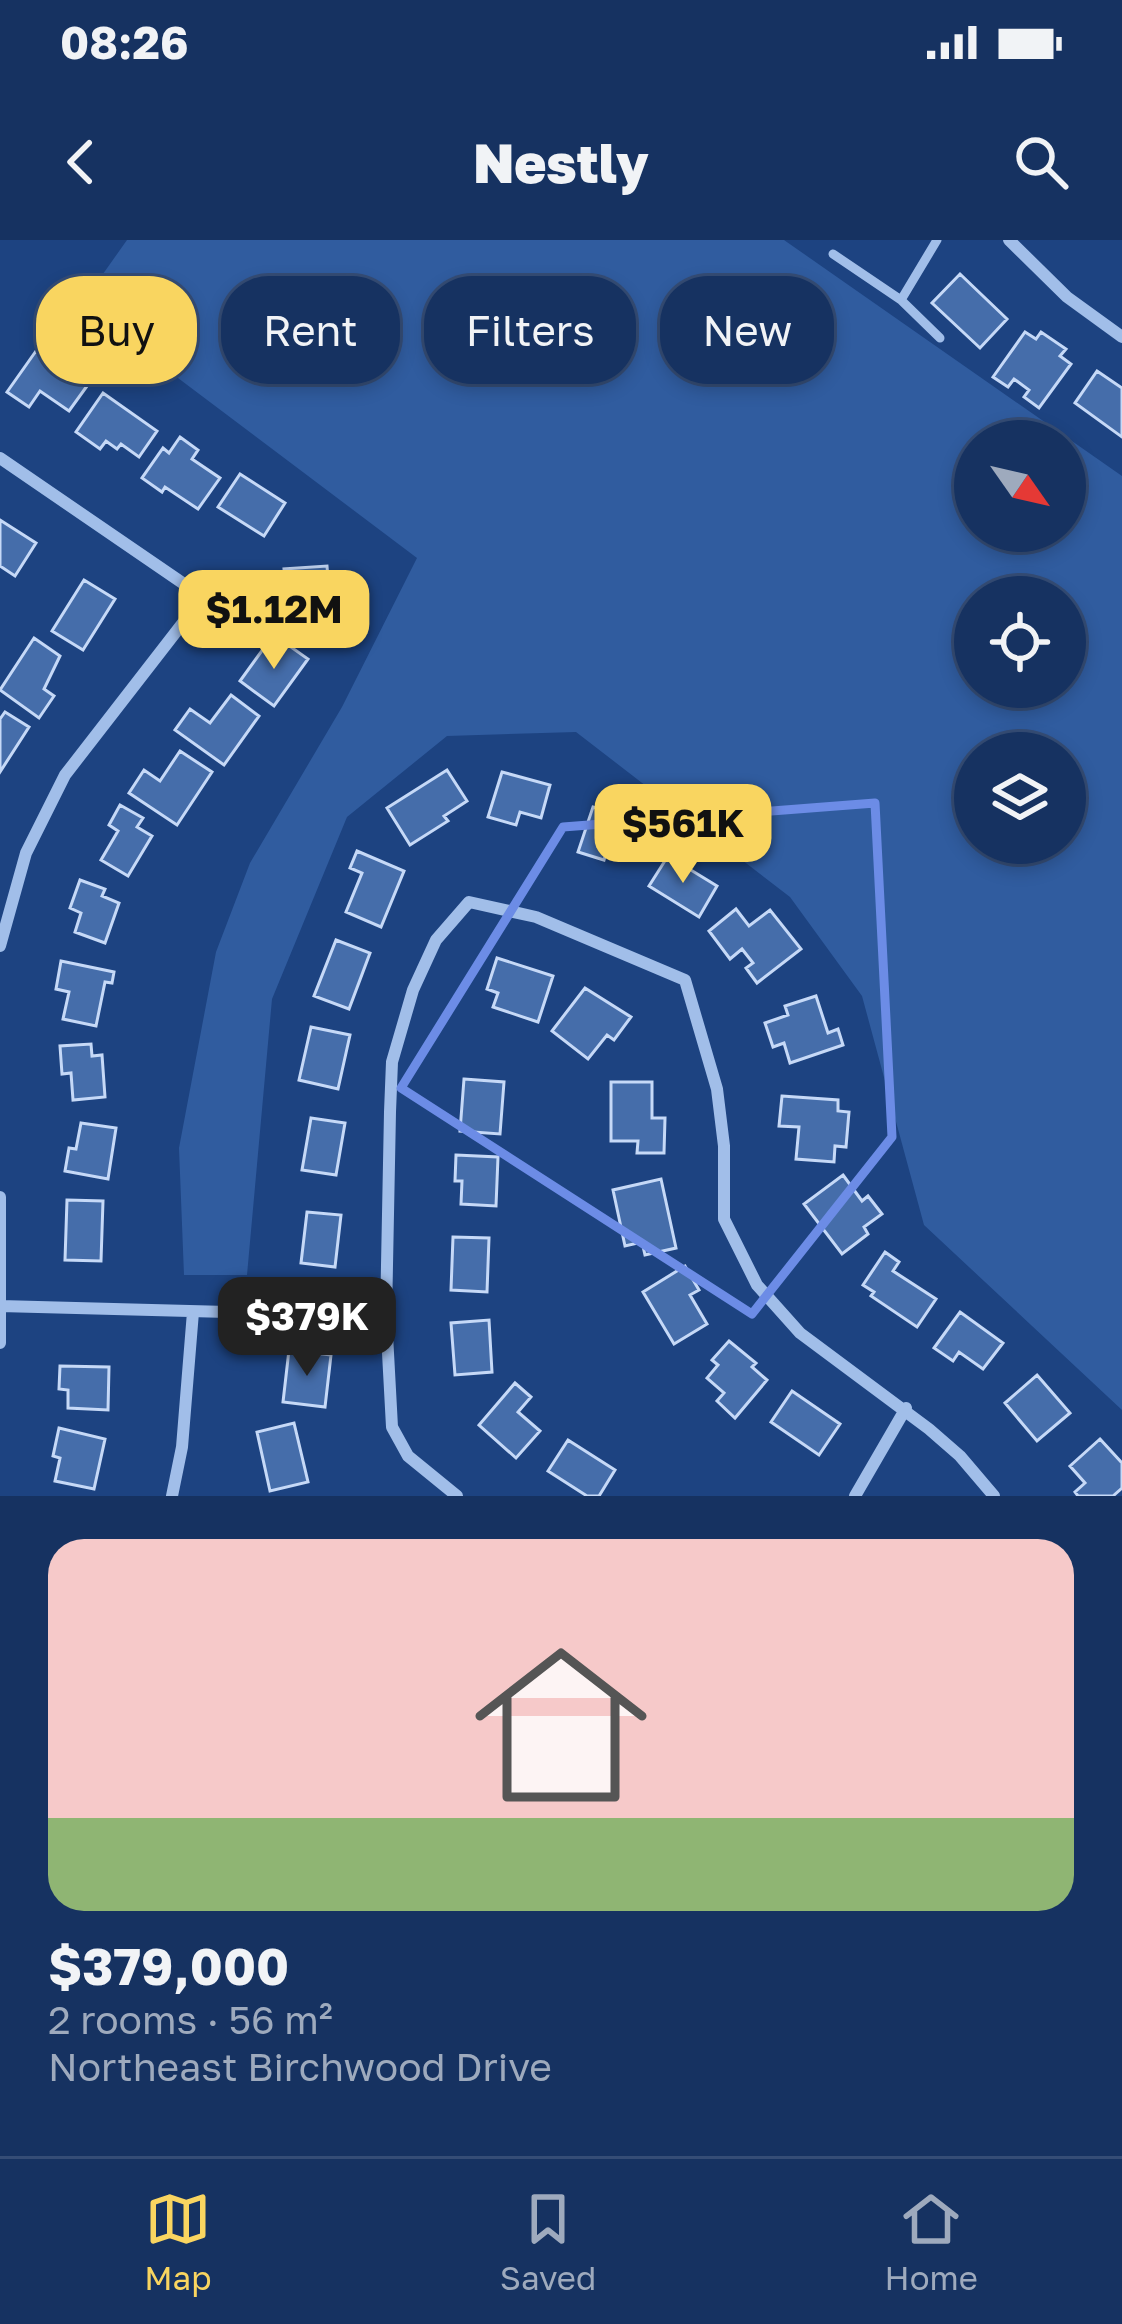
<!DOCTYPE html>
<meta charset="utf-8">
<style>
body{margin:0;font-family:"Golos Text",sans-serif;background:#1f3a67;color:#f1f3f6;height:100vh;display:flex;flex-direction:column;font-size:45px;white-space:nowrap}
*{box-sizing:border-box;margin:0}
p{font-size:39px;color:#9eaabd}
.icon{flex:none;width:66px;height:66px;fill:none;stroke:currentColor;stroke-width:2;stroke-linecap:round;stroke-linejoin:round}
.map{position:relative;height:1256px;overflow:hidden}
.panel{display:flex;flex-direction:column;background:#163261;flex:1}
.panel>*{flex:none}
.top-card{position:absolute;left:36px;top:36px;width:1050px;height:108px;display:flex;gap:24px}
.needle{width:78px;rotate:124deg}
.controls{position:absolute;left:954px;top:180px;display:grid;gap:24px}
.controls a{display:grid;place-items:center;width:132px;height:132px;border-radius:50%;background:#163261;box-shadow:0 6px 18px #0003,0 0 0 3px #354d76;font-size:60px}
.price{position:absolute;translate:-50% -102px;padding:0 27px;border-radius:24px;background:#f9d560;color:#111;font-size:39px;line-height:78px;filter:drop-shadow(0 3px 6px #0008)}
.price::after{content:'';position:absolute;left:50%;top:72px;width:36px;height:27px;margin-left:-18px;background:inherit;clip-path:polygon(0 0,100% 0,50% 100%)}
.price.on{background:#222;color:#fff}
ul{padding:0;list-style:none}
li{display:grid;align-content:center;gap:24px;height:636px;padding:0 48px}
li span{display:grid;place-items:center;height:372px;border-radius:36px;color:#555}
li>.icon{margin-inline-start:auto}
span .icon{width:216px;height:216px;fill:#fffc;stroke-width:1}
li b{font-size:51px}
.pill{padding:0 42px;border-radius:48px;background:#163261;box-shadow:0 6px 18px #0003,0 0 0 3px #354d76;font-size:42px;line-height:108px}
.pill.on{background:#f9d560;color:#111}
.status{display:flex;justify-content:space-between;align-items:center;height:84px;padding:0 60px;background:#163261;direction:ltr}
.status svg{height:33px;fill:currentColor}
header{display:flex;justify-content:space-between;align-items:center;height:156px;padding:0 48px;background:#163261;font-size:54px;font-weight:800}
.dock{display:flex;justify-content:space-around;align-items:center;height:168px;border-top:3px solid #354d76;background:#163261;font-size:33px;color:#9eaabd}
.dock a{display:grid;justify-items:center;gap:6px}
.dock .on{color:#f9d560}
.map>svg:first-child{display:block}
.green{fill:#305c9f;fill-rule:evenodd}
.building{fill:#456daa;stroke:#c6d9f7;stroke-width:3}
.lines{fill:none;stroke-linecap:round;stroke-linejoin:round}
.service{stroke:#a1bee9;stroke-width:9}
.minor{stroke:#a1bee9;stroke-width:12}
.marked{fill:none;stroke:#6c8ce6;stroke-width:9;stroke-linejoin:round}
</style>
<div class="status"><b>08:26</b><svg viewBox="0 0 49 12"><path d="M0 12V9h3v3zM5 12V6h3v6zM10 12V3h3v9zM15 12V0h3v12zM26 1h20v11H26zM47 4h2v5h-2z"/></svg></div>
<header><svg class="icon" aria-label="back" viewBox="0 0 24 24"><path d="M15 5l-7 7 7 7"/></svg>Nestly<svg class="icon" aria-label="search" viewBox="0 0 24 24"><circle cx="10" cy="10" r="6"/><path d="M15 15l6 6"/></svg></header>
<div class="map">
<svg width="1122" height="1256" viewBox="0 0 1122 1256">
<rect width="100%" height="100%" fill="#1d4381"/>
<path class="green" d="M127 0H784L1122 236V1170L924 985 862 756 790 657 576 492 447 496 347 577 272 759 247 1035H184L179 908 216 712 250 623 342 467 417 318 81 65ZM1065 201V291H975V201ZM975 357H1065V447H975ZM975 513H1065V603H975Z"/>
<path class="building" d="M960 34 1007 79 980 108 932 63Z
M1025 92 1036 99 1041 92 1066 109 1060 116 1071 124 1039 168 1024 157 1029 150 1014 139 1008 147 993 137Z
M36 111 87 146 69 171 40 151 29 167 7 152Z
M1097 131 1122 148V197L1075 163Z
M103 153 157 191 139 217 121 204 117 209 106 201 100 209 76 192Z
M180 197 198 210 192 219 220 238 198 269 165 247 162 252 142 238 163 208 169 213Z
M240 234 285 263 264 296 218 267Z
M0 280 36 303 15 336 0 326Z
M327 326 331 374 288 378 284 329Z
M84 340 115 359 83 410 52 391Z
M34 398 60 416 44 449 54 456 39 478 0 450Z
M281 400 308 419 274 466 240 441 266 405 273 410Z
M231 455 259 476 224 525 175 490 190 469 210 483Z
M5 472 29 487 0 532V479Z
M180 511 212 532 177 585 129 553 144 530 160 541Z
M447 530 467 561 444 576 448 581 410 605 387 568Z
M502 532 550 545 541 578 520 572 516 585 488 577Z
M120 565 143 578 137 587 152 596 128 636 101 620 118 591 109 585Z
M593 567 635 580 624 611 608 606 604 620 578 612Z
M357 611 404 631 381 687 346 672 362 633 350 628Z
M668 616 717 646 699 677 649 646Z
M80 640 105 649 102 656 119 663 105 703 75 692 81 673 70 668Z
M736 669 749 686 770 670 801 709 757 743 746 728 753 723 742 709 730 719 709 691Z
M336 700 370 713 349 769 314 756Z
M497 718 553 736 538 782 493 767 498 753 487 749Z
M61 721 114 732 112 743 105 742 96 786 63 779 69 752 56 749Z
M585 748 631 777 614 800 607 795 588 819 552 791Z
M816 756 828 793 838 789 843 805 790 823 784 803 773 807 765 783 788 775 785 766Z
M311 787 350 795 338 849 299 840Z
M91 804 92 816 102 815 105 857 73 860 71 833 62 834 60 806Z
M464 839 504 842 500 894 460 891Z
M611 842H652V878H665L664 913H637L638 901H611Z
M782 856 838 860V871L849 872 846 907 835 906 834 922 796 919 799 887 779 886Z
M311 878 345 883 336 935 302 930Z
M81 883 116 888 108 939 65 931 69 908 76 909Z
M456 915 498 917 496 966 461 964 462 941H455Z
M843 935 862 961 868 956 882 974 864 987 868 994 842 1014 804 964Z
M661 939 676 1008 645 1015 642 1002 625 1006 613 950Z
M67 960 103 961 101 1021 65 1020Z
M307 972 341 975 335 1027 301 1023Z
M453 997 489 998 487 1052 451 1050Z
M885 1012 899 1022 893 1031 936 1059 917 1087 871 1056 874 1052 863 1045Z
M685 1026 699 1050 690 1055 707 1084 674 1104 643 1052Z
M960 1072 1003 1103 983 1129 959 1112 953 1121 934 1108Z
M489 1080 492 1132 455 1135 451 1083Z
M729 1101 756 1123 752 1127 767 1140 735 1178 717 1161 724 1153 707 1138 718 1125 712 1120Z
M289 1110 331 1115 325 1167 283 1162Z
M60 1126 109 1127 108 1170 68 1168V1150L59 1149Z
M1037 1135 1070 1173 1037 1201 1005 1163Z
M515 1143 531 1157 518 1172 540 1191 516 1218 479 1185Z
M792 1151 840 1184 819 1215 771 1182Z
M294 1183 308 1242 270 1251 257 1192Z
M59 1188 105 1199 94 1249 55 1241 60 1218 53 1216Z
M1100 1199 1122 1223V1248L1113 1256H1078L1075 1252 1085 1243 1070 1226Z
M568 1200 615 1230 599 1256H587L548 1231Z"/>
<g class="lines">
<path class="service" d="M937 0 901 60 940 98
M833 14 901 60"/>
<path class="minor" d="M1009 0 1067 57 1122 97
M0 218 203 357 65 535 26 613 0 706
M0 957V1103
M0 1066 386 1076
M172 1256 182 1207 193 1072
M457 1256 408 1216 392 1187 386 1076 390 872 392 822 413 750 436 700 469 662 536 677 685 740 717 849 724 906V979L757 1045 800 1093 929 1189 960 1216 994 1256
M855 1256 906 1168"/>
</g>
<path class="marked" d="M875 563 892 897 752 1074 401 848 563 587Z"/>
</svg>
<div class="controls">
<a><svg class="needle" viewBox="-14 -14 28 28"><path d="M0-13l5 13h-10z" fill="#e53935"/><path d="M0 13l5-13h-10z" fill="#9eaabd"/></svg></a>
<a><svg class="icon" aria-label="locate" viewBox="0 0 24 24"><circle cx="12" cy="12" r="6"/><path d="M12 2v4M12 18v4M2 12h4M18 12h4"/></svg></a>
<a><svg class="icon" aria-label="layers" viewBox="0 0 24 24"><path d="M12 4l9 5-9 5-9-5zM3 14l9 5 9-5"/></svg></a>
</div>
<b class="price" style="left:274px;top:432px">$1.12M</b>
<b class="price" style="left:683px;top:646px">$561K</b>
<b class="price on" style="left:307px;top:1139px">$379K</b>
<div class="top-card">
<a class="pill on">Buy</a>
<a class="pill">Rent</a>
<a class="pill">Filters</a>
<a class="pill">New</a>
</div>
</div>
<section class="panel">
<ul>
<li><span style="background:linear-gradient(#f6c9c9 75%,#8fb573 0)"><svg class="icon" aria-label="home" viewBox="0 0 24 24"><path d="M3 11l9-7 9 7M6 9v11h12V9"/></svg></span><div><b>$379,000</b><p>2 rooms · 56 m²</p><p>Northeast Birchwood Drive</p></div></li>
</ul>
</section>
<nav class="dock">
<a class="on"><svg class="icon" aria-label="map" viewBox="0 0 24 24"><path d="M3 6l6-2 6 2 6-2v14l-6 2-6-2-6 2zM9 4v14M15 6v14"/></svg>Map</a>
<a><svg class="icon" aria-label="saved" viewBox="0 0 24 24"><path d="M7 4h10v16l-5-4-5 4z"/></svg>Saved</a>
<a><svg class="icon" aria-label="home" viewBox="0 0 24 24"><path d="M3 11l9-7 9 7M6 9v11h12V9"/></svg>Home</a>
</nav>
